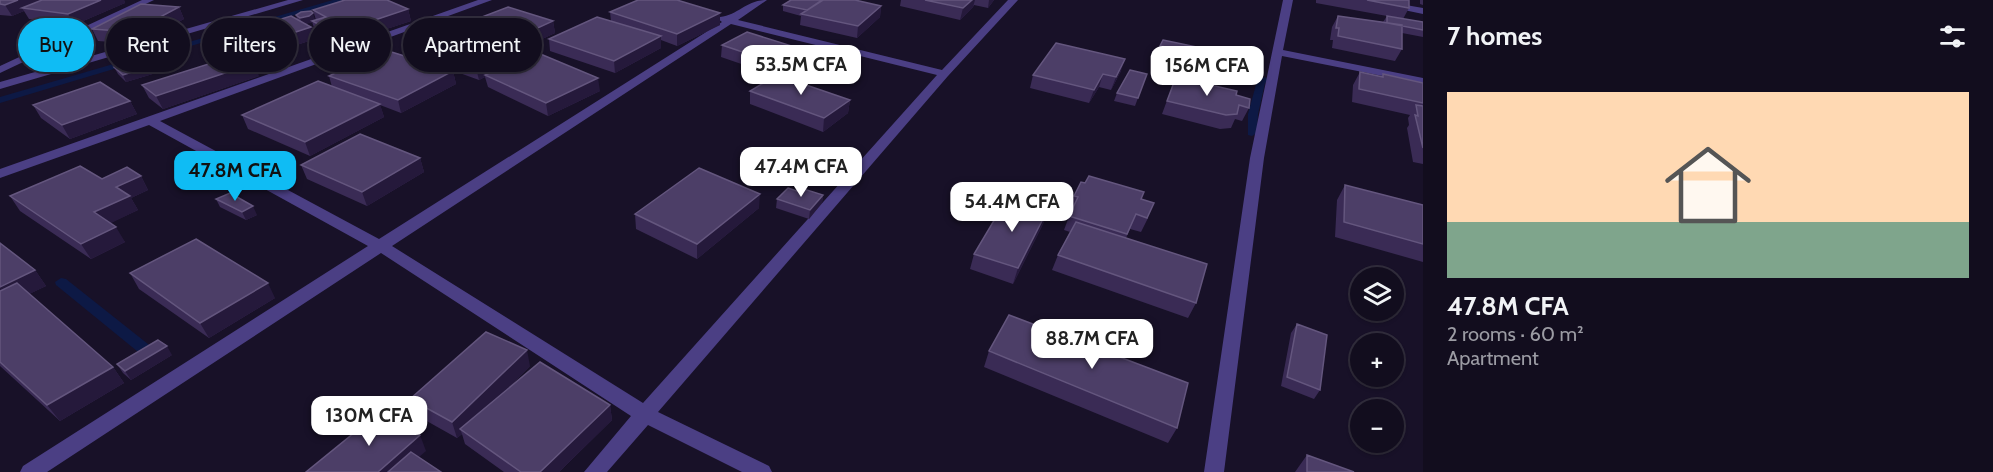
<!DOCTYPE html>
<meta charset="utf-8">
<style>
body{margin:0;font-family:Cabin,sans-serif;background:#1f1b2b;color:#f1f3f6;height:100vh;display:flex;flex-direction:column;font-size:22px;white-space:nowrap}
*{box-sizing:border-box;margin:0}
p{font-size:20px;color:#9c9ca4}
.icon{flex:none;width:33px;height:33px;fill:none;stroke:currentColor;stroke-width:2;stroke-linecap:round;stroke-linejoin:round}
.map{position:relative;flex:1;overflow:hidden}
.details{display:flex;flex-direction:column;background:#120d1e;width:570px}
.details>*{flex:none}
.top-card{position:absolute;left:18px;top:18px;width:570px;height:54px;display:flex;gap:12px}
.buttons{position:absolute;left:1350px;top:267px;display:grid;gap:12px}
.buttons a{display:grid;place-items:center;width:54px;height:54px;border-radius:50%;background:#120d1e;box-shadow:0 2px 4px #0004,0 0 0 2px #312d3c;font-size:30px}
.price{position:absolute;translate:-50% -51px;padding:0 14px;border-radius:12px;background:#fff;color:#222;font-size:20px;line-height:39px;filter:drop-shadow(0 2px 3px #0008)}
.price::after{content:'';position:absolute;left:50%;top:36px;width:18px;height:14px;margin-left:-9px;background:inherit;clip-path:polygon(0 0,100% 0,50% 100%)}
.price.current{background:#0fbcf4;color:#111}
ul{padding:0;list-style:none}
li{display:grid;align-content:center;gap:12px;height:318px;padding:0 24px}
li+li{border-top:2px solid #312d3c}
li span{display:grid;place-items:center;height:186px;border-radius:0px;color:#555}
li>.icon{margin-inline-start:auto}
span .icon{width:108px;height:108px;fill:#fffc;stroke-width:1}
li b{font-size:26px}
h2{display:flex;justify-content:space-between;align-items:center;height:72px;padding:0 24px;font-size:26px}
.pill{padding:0 21px;border-radius:27px;background:#120d1e;box-shadow:0 2px 4px #0004,0 0 0 2px #312d3c;font-size:21px;line-height:54px}
.pill.current{background:#0fbcf4;color:#111}
main{display:flex;flex:1;min-height:0}
.map>svg:first-child{display:block}
.lines{fill:none;stroke-linecap:round;stroke-linejoin:round}
.stream{fill:#0d1945;fill-rule:evenodd}
.minor{fill:#4b3f84;fill-rule:evenodd}
.wall{fill:#3a2b55}
.shaded-wall{fill:#25193b}
.building{fill:#4c3e67;stroke:#64567e;stroke-width:1.5}
</style>
<main>
<div class="map">
<svg width="1423" height="472" viewBox="0 0 1423 472">
<rect width="100%" height="100%" fill="#181128"/>
<g class="lines">
<path class="stream" d="M333 0H345L0 103V97Z
M1265 77 1269 80 1265 83 1258 114 1257 133 1252 136 1248 135V114L1257 81Z
M61 278 66 279 158 352 160 356 158 360 153 361 148 360 56 285 55 282Z"/>
<path class="minor" d="M142 0H154L0 73V66Z
M288 0H303L0 89V82Z
M478 0H492L160 121 379 239 722 22 718 19 720 17C739 15 746 0 767 0L738 20 942 70 1008 0H1018L948 76 658 412 769 466 772 472H742L648 425 607 472H584L631 416 381 253 47 472H20L23 466 368 246 149 125 0 178V169ZM731 24 937 75 643 403 392 246Z
M1283 0H1293L1283 50 1423 78V84L1282 56 1264 158 1224 472H1204L1250 158Z
M1356 0H1377L1423 8V14Z"/>
</g>
<path class="wall" d="M0 0H124L125 3 74 25 29 19 24 11 12 16 0 15Z
M901 0H994L988 8 974 5 973 7 960 20 900 6Z
M1316 0H1409V8L1403 19 1423 22V37L1402 33V49L1395 61 1332 48 1333 40H1330L1332 27 1338 16 1383 22 1387 16 1316 3Z
M1420 0H1423V5L1420 4Z
M783 5 881 6 880 17 857 38 800 25 801 16 783 11Z
M179 7 184 19 138 44 98 41 92 29Z
M408 9 411 21 356 39 357 41 342 46 316 33 312 22 305 24 315 39 260 57 240 45 235 33 297 19 296 15 315 20H316L313 10Z
M610 12 720 13V25L677 46 661 40V48L615 73 550 51 549 39 611 21Z
M553 21 555 33 525 47 527 56 515 62 600 91 548 116 488 87 485 77 479 80 407 54 404 42 469 26V22Z
M1163 40 1216 54 1239 73 1233 85 1202 79 1200 82 1236 95 1249 108 1242 121 1235 119 1231 128 1220 129 1162 114 1175 79 1157 74 1162 60 1155 58Z
M722 45 816 66 793 81 850 100 848 113 823 132 750 104V91L776 76 721 57Z
M152 66 156 73 126 82 118 74 114 67Z
M453 71 456 84 401 113 380 105 384 117 310 156 248 129 242 115 332 87 329 76Z
M1121 71 1111 90 1099 87 1089 103 1030 88 1033 75Z
M1360 72 1382 77 1383 74 1423 83V164L1413 162 1407 128 1409 125 1408 118 1410 115 1352 102 1353 85Z
M1147 74 1135 106 1114 101 1117 93Z
M259 76 163 109 149 98 142 85Z
M130 101 137 114 70 139 41 118 33 105Z
M420 158 424 172 367 206 307 179 301 165Z
M141 176 148 190 131 198 138 210 110 223 125 242 91 259 20 211 10 196 102 179Z
M1345 185 1423 205V262L1335 237 1337 200Z
M800 192 823 195 822 203 809 219 776 208 777 199Z
M1074 196 1141 199 1148 218 1141 232 1130 229 1126 238 1196 303 1188 318 1052 270 1058 255 1070 232 1064 230 1071 211H1069Z
M216 199 257 215 246 220 220 207Z
M759 208 697 259 636 229 635 214Z
M1048 209 1043 224 1013 284 970 269 974 254Z
M0 243 35 270 46 286 29 294 113 367 124 383 60 421 0 366Z
M130 273 275 298 209 338 139 289Z
M1297 324 1320 390 1314 399 1281 386 1291 333Z
M989 351 1177 428 1168 443 984 367Z
M172 355 131 380 123 373 117 364Z
M530 366 501 395 610 405 612 420 559 472H504L465 444 462 434 457 438 416 415 410 399Z
M1307 455 1354 472H1295Z"/>
<path class="shaded-wall" d="M18 0H52L22 8 24 11 12 16 5 5Z
M101 0H124L125 3 74 25 68 14Z
M972 0H975L973 7 960 20 963 8Z
M989 0H994L988 8Z
M881 6 880 17 857 38 858 26Z
M179 7 184 19 138 44 132 32Z
M408 9 411 21 356 39 357 41 342 46 338 34 351 28Z
M313 13 315 20 312 23 302 24 300 18Z
M720 13V25L677 46V34Z
M553 21 555 33 525 47 527 56 488 76 485 75V77L479 80 476 68 517 48 516 38Z
M311 27 315 39 260 57 256 45Z
M661 36V48L615 73 614 61Z
M817 54 816 66 792 81 793 69Z
M1125 59 1121 71 1111 90 1116 77Z
M255 63 259 76 163 109 156 96Z
M152 66 156 73 126 82 123 75Z
M453 71 456 84 401 113 398 100Z
M1103 74 1099 87 1089 103 1094 90Z
M598 78 600 91 548 116 546 103Z
M850 100 848 113 823 132 824 118Z
M130 101 137 114 70 139 62 125Z
M380 104 384 117 310 156 305 142Z
M420 158 424 172 367 206 362 192Z
M141 176 148 190 131 198 138 210 103 227 94 212 116 187Z
M760 194 759 208 697 259V244Z
M823 195 822 203 809 219 810 210Z
M253 206 257 215 246 220 242 212Z
M1048 209 1043 224 1013 284 1018 268Z
M116 227 125 242 91 259 81 244Z
M35 270 46 286 0 308V287Z
M268 283 275 298 209 338 200 323Z
M167 346 172 355 131 380 125 371Z
M527 350 530 366 464 431 460 429 462 434 457 438 452 422Z
M113 367 124 383 60 421 47 405Z
M610 405 612 420 559 472H540Z
M420 435 426 451 402 472H378Z"/>
<path class="building" d="M0 0H18L5 5 0 4Z
M42 0H101L68 14 22 8Z
M345 0H387L408 9 351 28 353 29 338 34 312 21 326 17 313 10Z
M638 0H677L720 13 677 34 610 12Z
M791 0H822L807 10 783 5Z
M823 0H855L881 6 858 26 801 14Z
M925 0H972L963 8Z
M1367 0H1409V8Z
M141 4 179 7 132 32 92 29Z
M508 7 553 21 516 38 469 22Z
M311 11 313 13 309 16 300 18 296 15 301 12Z
M291 16 311 27 256 45 235 33Z
M1338 16 1402 25V49L1338 36 1339 28H1336Z
M1387 16 1423 22V30L1387 23Z
M597 17 661 36 614 61 549 39Z
M453 21 525 44 476 68 404 42Z
M747 32 817 54 793 69 722 45Z
M1163 40 1216 51V54L1242 59 1239 73 1206 66 1205 72 1161 62 1167 47 1160 46Z
M1056 43 1125 59 1116 77 1103 74 1094 90 1033 75Z
M385 50 453 71 398 100 329 76Z
M538 53 598 78 546 103 485 75Z
M240 54 255 63 156 96 142 85Z
M143 58 152 66 123 75 114 67Z
M1130 70 1147 74 1138 98 1117 93Z
M1360 72 1383 77V74L1423 83V103L1359 89Z
M777 75 850 100 824 118 750 91Z
M1176 77 1237 91 1236 95 1250 99 1249 108 1239 105 1237 114 1226 115 1167 101Z
M318 81 380 104 305 142 242 115Z
M100 82 130 101 62 125 33 105Z
M1416 105 1423 106V148L1415 115 1418 116Z
M360 134 420 158 362 192 301 165Z
M80 166 102 179 127 167 141 176 116 187 130 196 94 212 116 227 81 244 10 196Z
M699 168 760 194 697 244 635 214Z
M1089 176 1144 192 1141 199 1154 203 1147 218 1136 214 1127 234 1069 216 1078 197 1074 196 1081 182 1085 183Z
M1345 185 1423 205V244L1344 222Z
M788 188 800 192 804 189 823 195 810 210 777 199Z
M230 193 253 206 242 212 216 199Z
M1008 197 1048 209 1018 268 974 254Z
M1076 222 1207 264 1196 303 1058 255Z
M196 239 268 283 200 323 130 273Z
M0 243 35 270 0 287Z
M17 283 113 367 47 405 0 362V291Z
M1009 315 1188 383 1177 428 989 351Z
M1297 324 1327 335 1320 390 1287 377Z
M486 332 527 350 452 422 410 399Z
M158 340 167 346 125 371 117 364Z
M540 362 610 405 540 472H521L460 429Z
M381 411 420 435 378 472H306Z
M411 452 441 472H388Z
M1307 455 1354 472H1307Z"/>
</svg>
<div class="buttons">
<a><svg class="icon" aria-label="layers" viewBox="0 0 24 24"><path d="M12 4l9 5-9 5-9-5zM3 14l9 5 9-5"/></svg></a>
<a>+</a>
<a>−</a>
</div>
<b class="price" style="left:801px;top:96px">53.5M CFA</b>
<b class="price" style="left:1207px;top:97px">156M CFA</b>
<b class="price" style="left:801px;top:198px">47.4M CFA</b>
<b class="price current" style="left:235px;top:202px">47.8M CFA</b>
<b class="price" style="left:1012px;top:233px">54.4M CFA</b>
<b class="price" style="left:1092px;top:370px">88.7M CFA</b>
<b class="price" style="left:369px;top:447px">130M CFA</b>
<div class="top-card">
<a class="pill current">Buy</a>
<a class="pill">Rent</a>
<a class="pill">Filters</a>
<a class="pill">New</a>
<a class="pill">Apartment</a>
</div>
</div>
<section class="details">
<h2>7 homes<svg class="icon" aria-label="filters" viewBox="0 0 24 24"><path d="M4 7h16M4 17h16"/><circle cx="9" cy="7" r="2"/><circle cx="15" cy="17" r="2"/></svg></h2>
<ul>
<li><span style="background:linear-gradient(#ffd9b3 70%,#7fa58c 0)"><svg class="icon" aria-label="home" viewBox="0 0 24 24"><path d="M3 11l9-7 9 7M6 9v11h12V9"/></svg></span><div><b>47.8M CFA</b><p>2 rooms · 60 m²</p><p>Apartment</p></div></li>
</ul>
</section>
</main>
